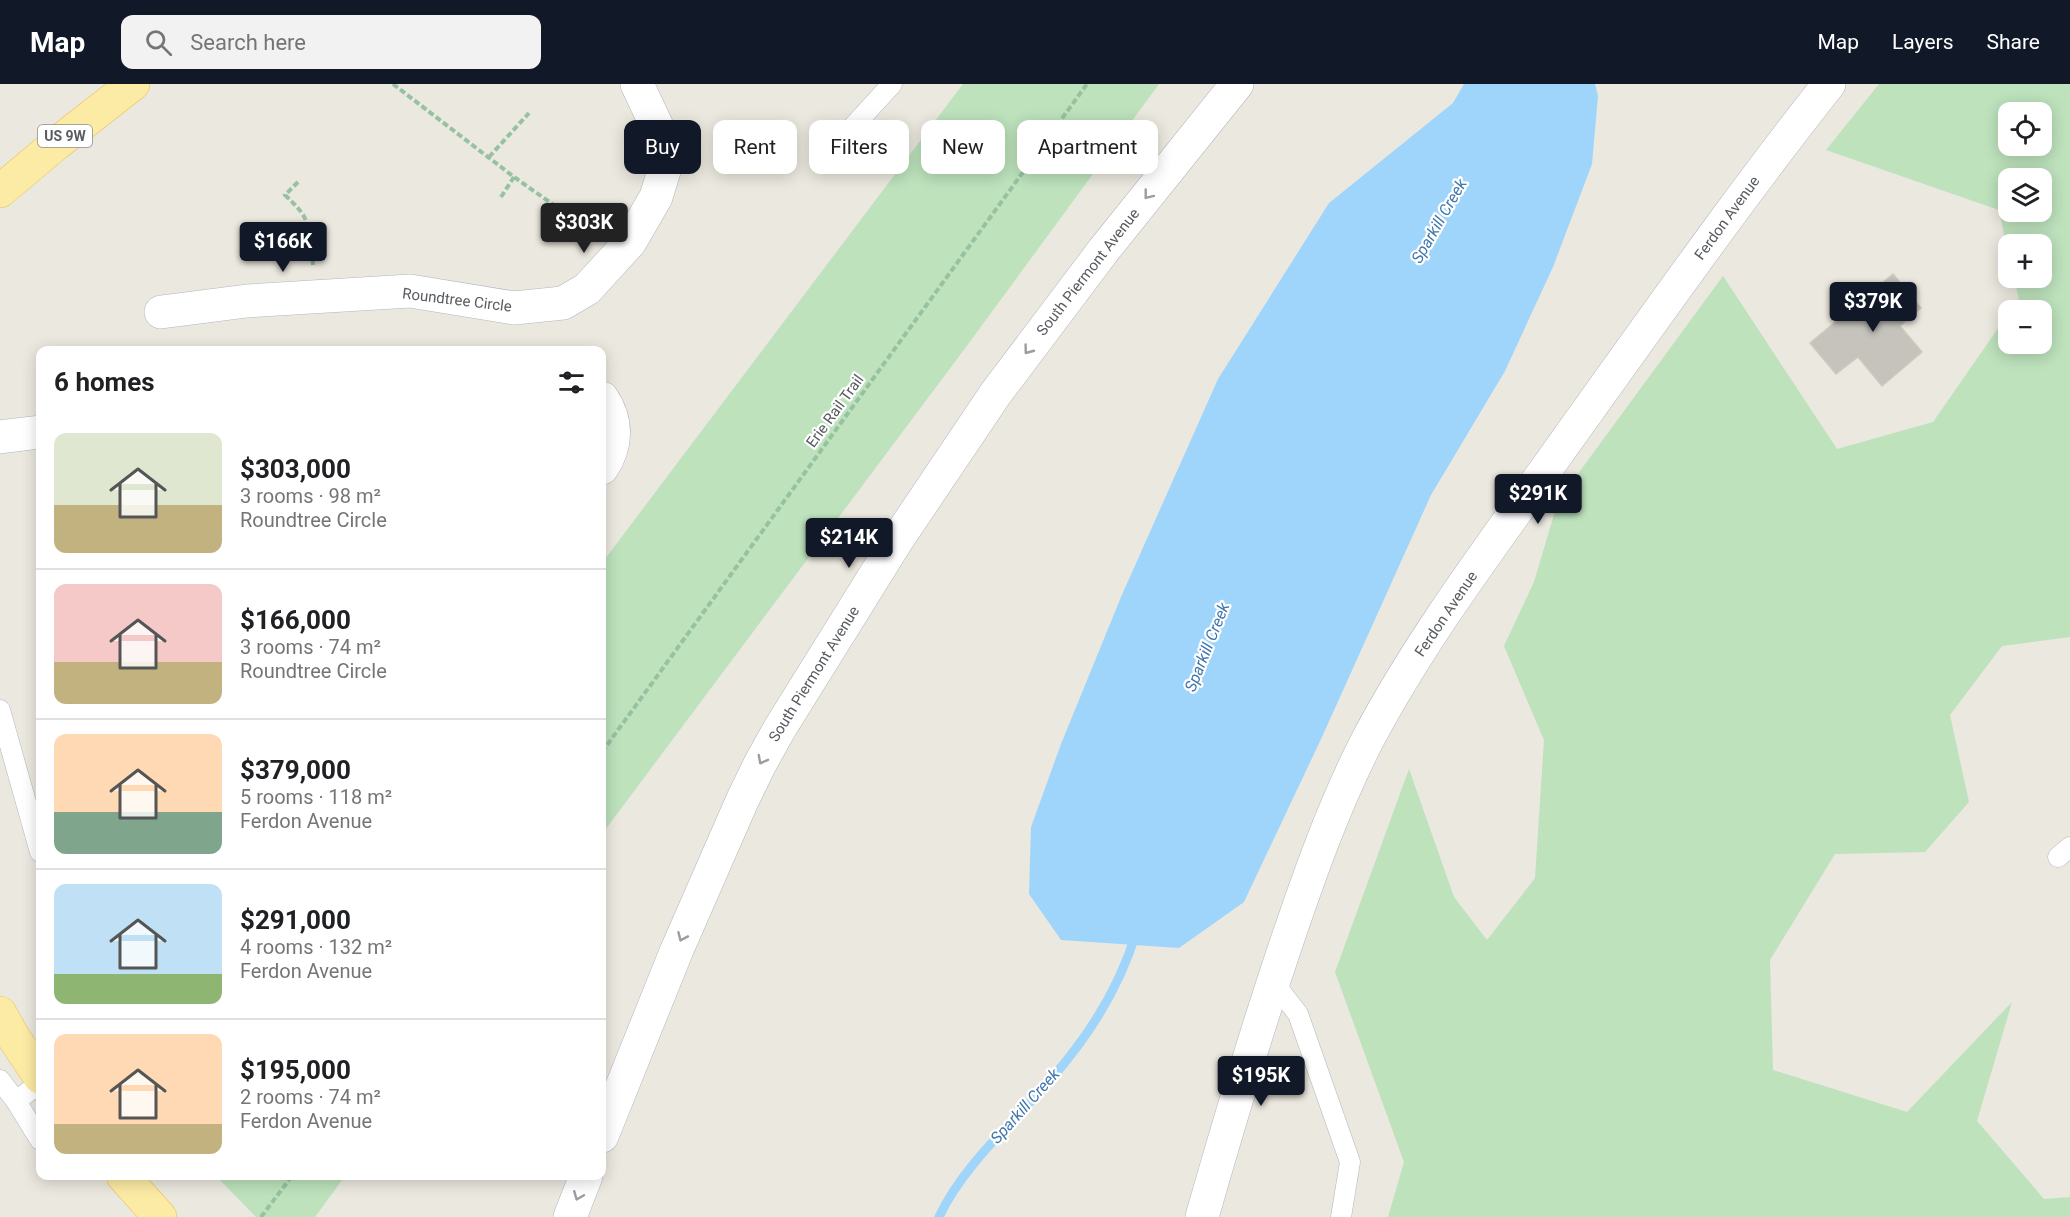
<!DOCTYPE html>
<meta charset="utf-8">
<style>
body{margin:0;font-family:Roboto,sans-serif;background:#f2f2f2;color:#202124;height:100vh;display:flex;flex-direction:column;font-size:22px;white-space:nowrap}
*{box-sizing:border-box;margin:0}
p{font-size:20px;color:#757577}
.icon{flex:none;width:33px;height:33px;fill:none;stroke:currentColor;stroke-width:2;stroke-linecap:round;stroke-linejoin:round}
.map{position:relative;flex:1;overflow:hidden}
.drawer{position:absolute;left:36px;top:262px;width:570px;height:834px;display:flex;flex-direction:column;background:#fff;border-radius:12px;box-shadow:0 3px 15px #0003}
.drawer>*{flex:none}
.hud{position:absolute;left:624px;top:36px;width:570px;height:54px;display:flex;gap:12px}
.buttons{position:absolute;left:1998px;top:18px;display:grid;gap:12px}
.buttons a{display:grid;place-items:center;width:54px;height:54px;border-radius:12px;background:#fff;box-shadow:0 3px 15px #0003;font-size:30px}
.price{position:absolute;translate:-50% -51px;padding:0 14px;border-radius:6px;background:#111827;color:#fff;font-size:20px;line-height:39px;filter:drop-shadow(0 2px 3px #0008)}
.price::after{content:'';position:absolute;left:50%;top:36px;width:18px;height:14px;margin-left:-9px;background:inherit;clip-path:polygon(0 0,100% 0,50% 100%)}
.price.selected{background:#222;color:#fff}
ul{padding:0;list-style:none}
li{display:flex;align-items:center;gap:18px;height:150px;padding:0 18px}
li+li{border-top:2px solid #e0e0e0}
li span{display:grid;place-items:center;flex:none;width:168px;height:120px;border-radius:12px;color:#555}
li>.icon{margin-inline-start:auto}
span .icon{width:72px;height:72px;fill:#fffc;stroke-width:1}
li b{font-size:26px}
h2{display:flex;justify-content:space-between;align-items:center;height:72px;padding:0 18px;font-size:26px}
.pill{padding:0 21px;border-radius:12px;background:#fff;box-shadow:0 3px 15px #0003;font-size:21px;line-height:54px}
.pill.selected{background:#111827;color:#fff}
header{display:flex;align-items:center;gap:36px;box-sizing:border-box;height:84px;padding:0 30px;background:#111827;color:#fff}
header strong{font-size:28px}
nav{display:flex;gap:33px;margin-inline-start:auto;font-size:21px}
.search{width:420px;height:54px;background:#f2f2f2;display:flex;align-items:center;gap:15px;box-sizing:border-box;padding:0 21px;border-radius:12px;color:#757577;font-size:22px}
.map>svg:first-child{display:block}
.green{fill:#bde2bc;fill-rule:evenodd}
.water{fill:#9fd5fb}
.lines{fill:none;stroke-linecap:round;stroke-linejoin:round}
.stream{stroke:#9fd5fb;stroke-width:9}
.building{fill:#c6c3bd;stroke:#cfc9be;stroke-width:1.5}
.lane-casing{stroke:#b2b6ba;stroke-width:21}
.street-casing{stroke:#b2b6ba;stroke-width:34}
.secondary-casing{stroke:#b3b7bc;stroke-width:34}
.primary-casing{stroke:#eabf59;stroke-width:34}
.path{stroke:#96c2a1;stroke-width:4;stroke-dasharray:6 3;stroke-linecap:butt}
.lane{stroke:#fff;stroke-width:20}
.street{stroke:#fff;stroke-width:33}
.secondary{stroke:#fff;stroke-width:33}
.primary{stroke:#fbeba4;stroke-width:33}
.oneway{stroke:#9b9da0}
.labels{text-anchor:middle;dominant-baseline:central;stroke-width:4.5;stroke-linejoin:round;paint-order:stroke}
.shield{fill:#fff;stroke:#8a8d90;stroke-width:1.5}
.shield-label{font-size:14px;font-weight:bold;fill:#585c60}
.street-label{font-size:15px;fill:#585c60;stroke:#fff}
.water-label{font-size:16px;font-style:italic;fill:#3f76ab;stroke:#fff}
</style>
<header>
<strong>Map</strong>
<div class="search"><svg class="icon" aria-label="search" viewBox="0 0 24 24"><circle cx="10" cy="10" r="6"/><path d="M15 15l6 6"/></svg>Search here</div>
<nav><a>Map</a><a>Layers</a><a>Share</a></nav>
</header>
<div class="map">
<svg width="2070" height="1133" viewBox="0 0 2070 1133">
<rect width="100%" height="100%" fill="#ebe8df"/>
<path class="green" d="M963 0H1159L966 263 602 750V479Z
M1879 0H2070V553L2002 562 1950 631 1969 718 1925 768 1835 770 1770 876 1773 986 1907 1028 2012 918 1977 1037 2044 1115 2070 1113V1133H1388L1404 1078 1335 888 1409 685 1454 813 1487 856 1535 794 1544 656 1504 562 1534 498 1558 417 1723 192 1837 365 1933 338 2008 230V260H2042V226H2011L2019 216 2014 194H2042V160H2008V170L1999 126 1826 66ZM2008 28H2042V62H2008ZM2008 94H2042V128H2008Z
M216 1092H345L315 1133H256Z"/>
<path class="water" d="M1464 0H1595L1598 12 1592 80 1553 183 1505 287 1431 411 1322 653 1244 818 1179 864 1061 856 1029 810 1031 743 1061 660 1121 513 1218 295 1329 119 1453 19Z"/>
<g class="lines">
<path class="stream" d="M939 1133C963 1081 1014 1038 1051 995 1088 953 1120 902 1136 849"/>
</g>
<path class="building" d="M1893 190 1921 224 1900 242 1922 268 1882 302 1858 273 1836 290 1810 259Z"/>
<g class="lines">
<defs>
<path id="lane" d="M828 70 892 0
M0 626 40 768
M2058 773 2070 763
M1273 898 1298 930 1350 1078 1341 1133
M0 996 16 1017 40 999
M16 1017 40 1056"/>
<path id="street" d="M161 228 247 217 410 207 514 224 563 219 587 205 630 158 656 113 664 87 660 49 637 0
M602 314C618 337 617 362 602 384
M0 353 40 348
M602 1052 676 868 742 717 760 680 780 644 897 456 996 309 1103 167 1237 0
M570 1133 586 1092"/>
<path id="secondary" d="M1202 1133C1228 1042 1255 952 1285 863 1309 792 1334 721 1368 655 1423 551 1496 456 1564 360 1651 239 1737 116 1829 0"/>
<path id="primary" d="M0 107 56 60 133 0
M0 929 14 954 40 993
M123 1092 160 1133"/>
</defs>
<use href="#lane" class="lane-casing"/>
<use href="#street" class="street-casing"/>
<use href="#secondary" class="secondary-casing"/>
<use href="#primary" class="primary-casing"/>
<path class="path" d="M393 0 514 93 575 136 593 153
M489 73 529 29
M298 98 285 111C306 131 307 134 312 162
M501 113 514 93
M312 167 313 181
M602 668 1087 0
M261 1133 292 1092"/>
<use href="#lane" class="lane"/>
<use href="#street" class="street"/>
<use href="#secondary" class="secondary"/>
<use href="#primary" class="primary"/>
</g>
<defs><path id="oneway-chevron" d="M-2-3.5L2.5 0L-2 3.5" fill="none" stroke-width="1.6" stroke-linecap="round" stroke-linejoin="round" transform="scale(1.5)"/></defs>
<g class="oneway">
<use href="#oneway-chevron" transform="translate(1148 111) rotate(128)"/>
<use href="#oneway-chevron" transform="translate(1028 266) rotate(127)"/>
<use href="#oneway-chevron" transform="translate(762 676) rotate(118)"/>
<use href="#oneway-chevron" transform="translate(682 853) rotate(114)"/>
<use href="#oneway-chevron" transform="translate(578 1112) rotate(112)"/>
</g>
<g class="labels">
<rect class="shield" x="38" y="41" width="54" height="22" rx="4.5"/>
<g class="shield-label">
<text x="65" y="52">US 9W</text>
</g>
<g class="street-label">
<text transform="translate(1727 134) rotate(-54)">Ferdon Avenue</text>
<text transform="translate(1088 188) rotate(-52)">South Piermont Avenue</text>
<text transform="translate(457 216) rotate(7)">Roundtree Circle</text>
<text transform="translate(835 327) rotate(-54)">Erie Rail Trail</text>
<text transform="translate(1446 530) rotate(-56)">Ferdon Avenue</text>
<text transform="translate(814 590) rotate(-58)">South Piermont Avenue</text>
</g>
<g class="water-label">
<text transform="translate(1439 137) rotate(-60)">Sparkill Creek</text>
<text transform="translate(1207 563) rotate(-68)">Sparkill Creek</text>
<text transform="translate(1025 1022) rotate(-48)">Sparkill Creek</text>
</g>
</g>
</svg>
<div class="buttons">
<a><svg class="icon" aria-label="locate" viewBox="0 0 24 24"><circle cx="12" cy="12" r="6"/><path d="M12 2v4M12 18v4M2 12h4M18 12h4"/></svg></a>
<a><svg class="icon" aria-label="layers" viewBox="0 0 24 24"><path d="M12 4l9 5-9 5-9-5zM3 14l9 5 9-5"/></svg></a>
<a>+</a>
<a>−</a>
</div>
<b class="price selected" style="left:584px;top:170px">$303K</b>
<b class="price" style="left:283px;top:189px">$166K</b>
<b class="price" style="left:1873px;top:249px">$379K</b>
<b class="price" style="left:1538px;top:441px">$291K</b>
<b class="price" style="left:849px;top:485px">$214K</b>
<b class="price" style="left:1261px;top:1023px">$195K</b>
<div class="hud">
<a class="pill selected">Buy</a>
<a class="pill">Rent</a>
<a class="pill">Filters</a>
<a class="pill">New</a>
<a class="pill">Apartment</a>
</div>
<section class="drawer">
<h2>6 homes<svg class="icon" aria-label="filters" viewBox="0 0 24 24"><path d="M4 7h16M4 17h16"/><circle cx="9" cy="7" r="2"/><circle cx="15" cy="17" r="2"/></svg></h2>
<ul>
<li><span style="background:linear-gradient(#dfe7d0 60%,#c2b280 0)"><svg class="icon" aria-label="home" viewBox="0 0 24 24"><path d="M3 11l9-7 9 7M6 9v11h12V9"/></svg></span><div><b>$303,000</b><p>3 rooms · 98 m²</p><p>Roundtree Circle</p></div></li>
<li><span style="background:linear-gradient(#f6c9c9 65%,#c2b280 0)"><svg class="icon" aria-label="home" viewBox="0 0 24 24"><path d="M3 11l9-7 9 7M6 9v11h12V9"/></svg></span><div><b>$166,000</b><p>3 rooms · 74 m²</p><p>Roundtree Circle</p></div></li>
<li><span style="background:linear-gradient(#ffd9b3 65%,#7fa58c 0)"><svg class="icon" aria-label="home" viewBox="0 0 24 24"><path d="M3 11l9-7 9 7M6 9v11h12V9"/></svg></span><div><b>$379,000</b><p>5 rooms · 118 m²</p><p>Ferdon Avenue</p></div></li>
<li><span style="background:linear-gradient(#bfe0f5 75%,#8fb573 0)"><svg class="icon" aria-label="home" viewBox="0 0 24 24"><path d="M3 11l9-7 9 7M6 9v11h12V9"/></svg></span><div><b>$291,000</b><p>4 rooms · 132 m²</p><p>Ferdon Avenue</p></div></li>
<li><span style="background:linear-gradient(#ffd9b3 75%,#c2b280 0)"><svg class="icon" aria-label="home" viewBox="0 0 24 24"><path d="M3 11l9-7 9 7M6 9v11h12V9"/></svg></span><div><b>$195,000</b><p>2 rooms · 74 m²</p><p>Ferdon Avenue</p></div></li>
</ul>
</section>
</div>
